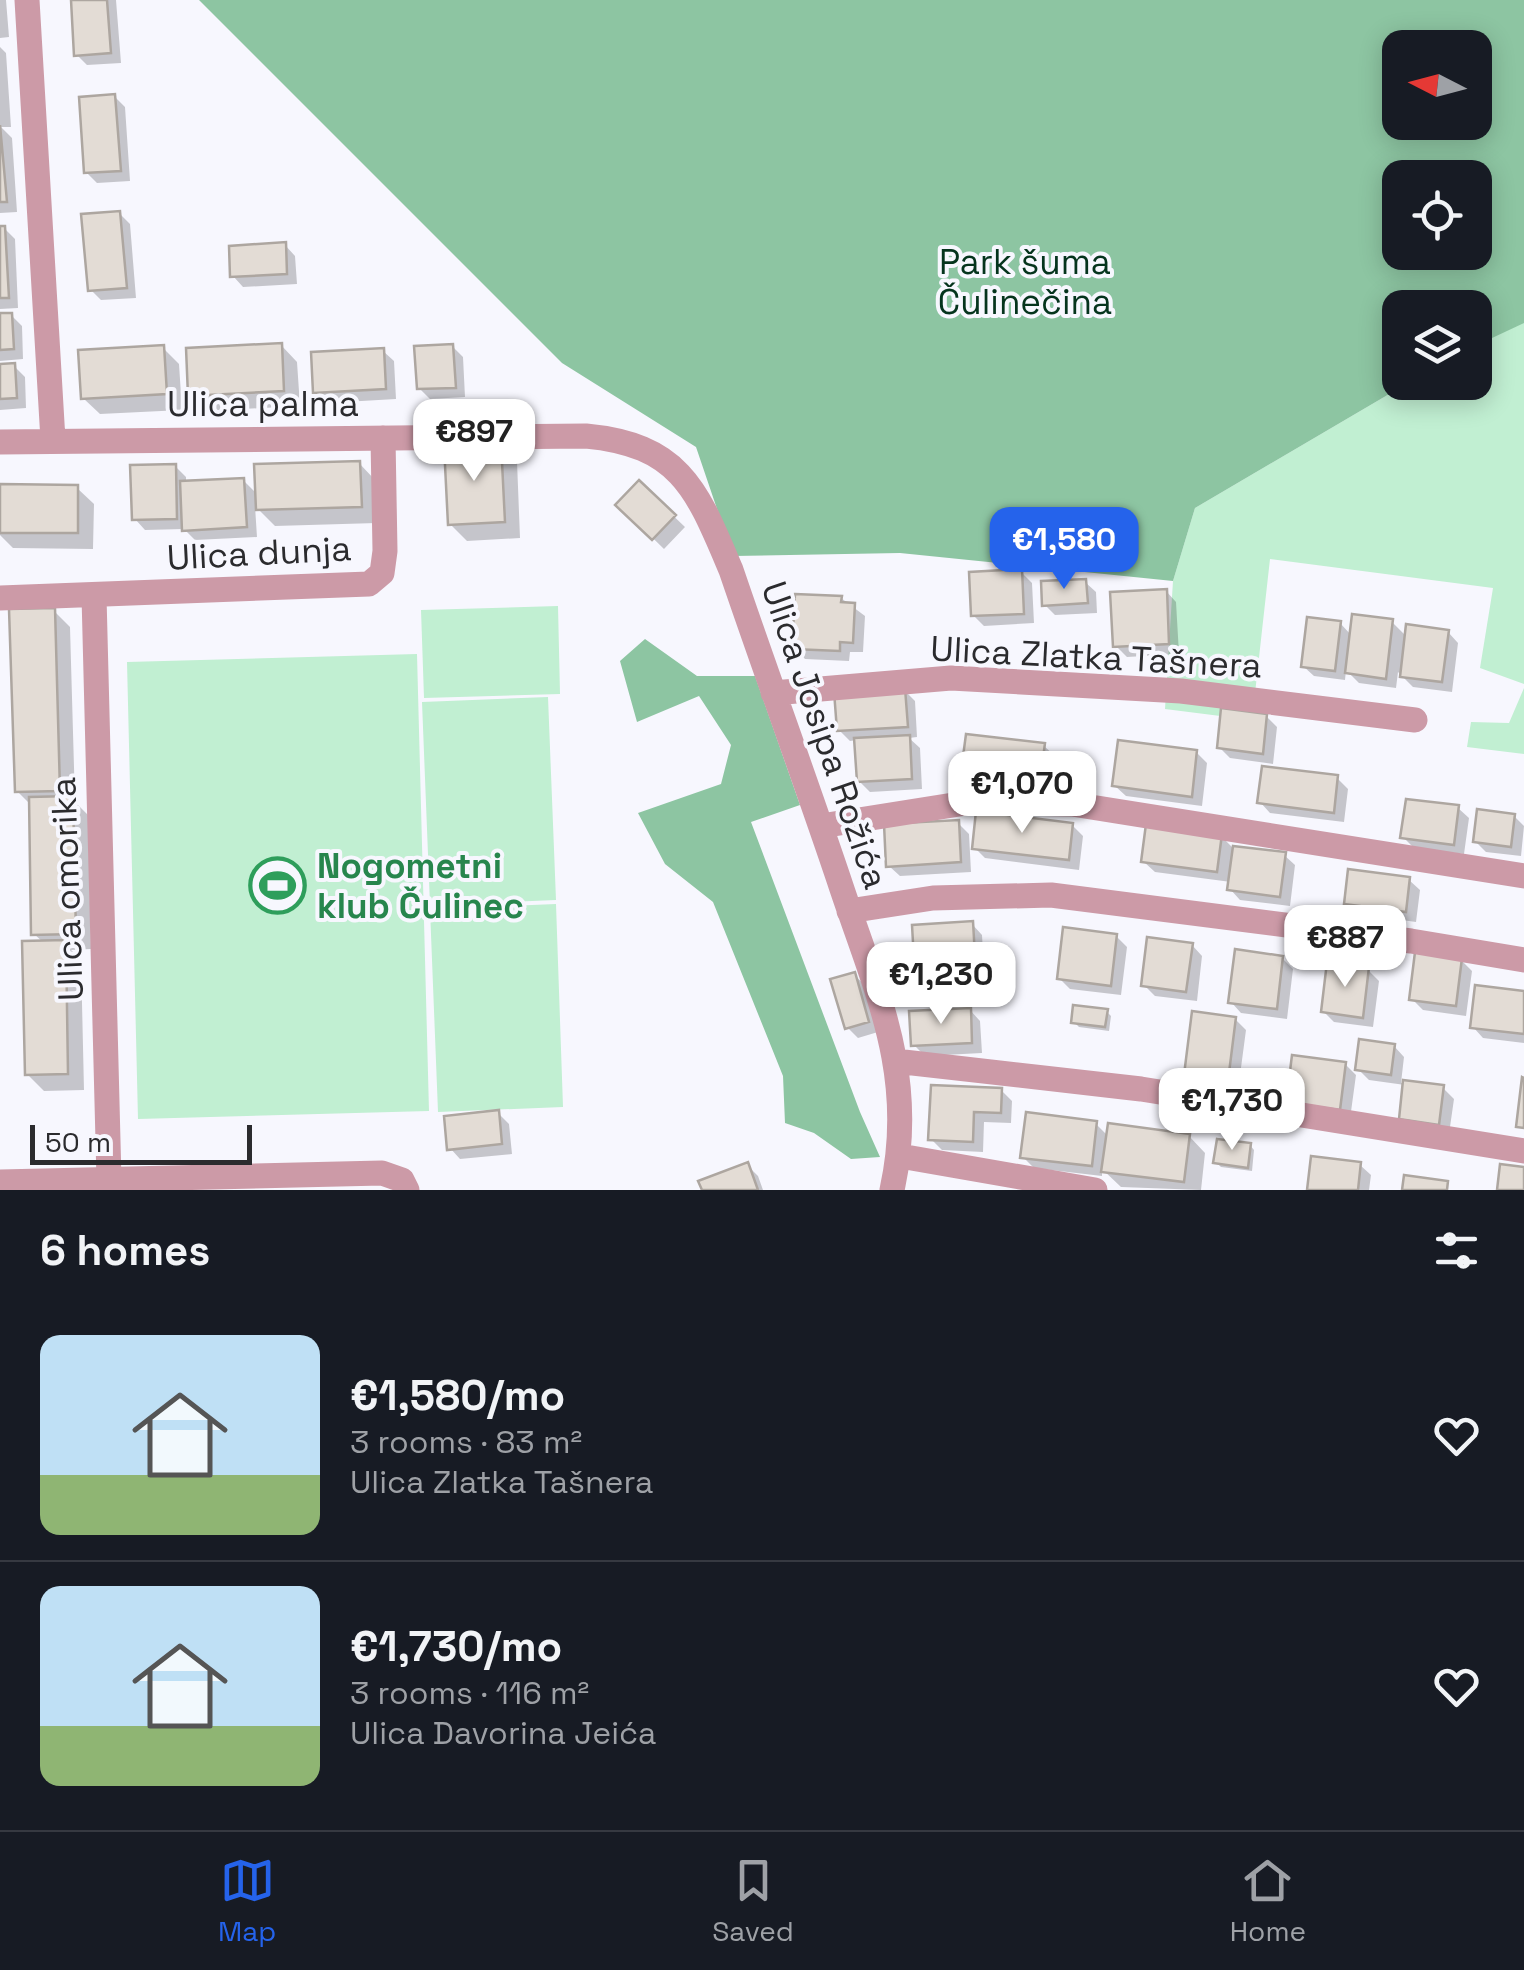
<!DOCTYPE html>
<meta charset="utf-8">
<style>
body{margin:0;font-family:"Space Grotesk",sans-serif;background:#242831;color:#f1f3f6;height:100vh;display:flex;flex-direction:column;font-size:38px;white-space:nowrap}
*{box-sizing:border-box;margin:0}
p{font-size:32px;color:#9ea1a6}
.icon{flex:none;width:55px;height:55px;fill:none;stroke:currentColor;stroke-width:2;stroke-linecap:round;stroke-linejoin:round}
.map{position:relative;height:1190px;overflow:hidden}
.drawer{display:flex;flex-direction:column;background:#171b24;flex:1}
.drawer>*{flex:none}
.needle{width:65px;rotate:276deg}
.buttons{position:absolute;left:1382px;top:30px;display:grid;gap:20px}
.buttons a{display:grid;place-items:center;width:110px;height:110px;border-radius:20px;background:#171b24;box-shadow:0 5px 25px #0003;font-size:50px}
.scale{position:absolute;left:30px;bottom:25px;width:222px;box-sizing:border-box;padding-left:10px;border:5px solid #2b2b2e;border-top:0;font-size:28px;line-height:35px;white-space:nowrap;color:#2b2b2e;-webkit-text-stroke:8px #f7f7fe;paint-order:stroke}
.price{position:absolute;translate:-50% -85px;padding:0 22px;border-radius:20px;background:#fff;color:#222;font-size:32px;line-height:65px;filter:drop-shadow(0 2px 5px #0008)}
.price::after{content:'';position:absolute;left:50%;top:60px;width:30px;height:22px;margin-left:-15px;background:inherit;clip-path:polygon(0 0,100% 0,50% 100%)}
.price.active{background:#2563eb;color:#fff}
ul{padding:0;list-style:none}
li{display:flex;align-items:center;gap:30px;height:250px;padding:0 40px}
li+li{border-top:2px solid #363941}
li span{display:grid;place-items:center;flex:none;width:280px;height:200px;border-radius:20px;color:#555}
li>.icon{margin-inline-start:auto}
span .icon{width:120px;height:120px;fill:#fffc;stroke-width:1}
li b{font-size:42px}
h2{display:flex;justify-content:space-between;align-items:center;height:120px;padding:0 40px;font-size:42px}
.tabs{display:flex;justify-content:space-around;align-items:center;height:140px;border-top:2px solid #363941;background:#171b24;font-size:28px;color:#9ea1a6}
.tabs a{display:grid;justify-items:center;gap:5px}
.tabs .active{color:#2563eb}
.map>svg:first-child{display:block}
.green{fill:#c1efd2}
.forest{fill:#8dc5a2;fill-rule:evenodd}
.shadow{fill:#0003}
.building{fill:#e3dcd5;stroke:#ada6a0;stroke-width:2.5}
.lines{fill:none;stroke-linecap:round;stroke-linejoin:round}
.minor{stroke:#cc9aa7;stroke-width:25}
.labels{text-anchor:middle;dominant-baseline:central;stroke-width:8;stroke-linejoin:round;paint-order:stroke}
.park-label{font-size:35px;fill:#05341d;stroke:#f7f7fe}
.street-label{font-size:35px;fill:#2b2b2e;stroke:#f7f7fe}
.leisure-label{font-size:35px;font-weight:bold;fill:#27864d;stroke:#f7f7fe;text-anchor:start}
</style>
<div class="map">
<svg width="1524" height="1190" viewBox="0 0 1524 1190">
<rect width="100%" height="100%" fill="#f7f7fe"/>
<path class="green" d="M1520 322 1524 323V684L1480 668 1493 588 1270 559 1252 720 1165 709 1173 581 1195 508 1408 383 1475 382V346Z
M558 606 560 694 424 698 421 610Z
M417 654 429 1111 138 1119 127 662Z
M1524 688V754L1467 747 1471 722 1509 723Z
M548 697 556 900 430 905 422 702Z
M556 904 563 1107 438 1112 430 909Z"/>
<path class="forest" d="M199 0H1524V323L1475 346V308H1400V382L1408 383 1195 508 1173 581 900 553 733 556 696 447 562 363ZM1400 48H1475V122H1400ZM1400 178H1475V252H1400Z
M645 639 697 676H755L800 805 751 822 860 1112 880 1157 851 1159 814 1133 785 1123 783 1076 713 902 665 864 638 813 721 784 731 745 699 696 637 722 620 661Z"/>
<path class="shadow" d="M0 0H6L9 37 0 38Z
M73 0H116L121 63 87 65 76 54Z
M0 47 6 53 11 127H1L12 138 17 212 0 213Z
M114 96 125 107 130 181 97 183 86 172Z
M119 213 130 224 136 298 101 300 90 289Z
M0 228H4L15 239 18 308 0 309Z
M285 245 295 256 297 284 243 287 233 276Z
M11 315 22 326 23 359 0 361V316Z
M281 345 297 362 300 406 207 411 191 395Z
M452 346 463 357 465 397 430 399 419 388Z
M163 348 179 364 182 410 100 414 83 398Z
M383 351 394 361 396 399 327 403 316 392Z
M14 366 25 377 26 408 0 410V367Z
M500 445 517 461 520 538 467 541 450 524Z
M359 463 375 480 377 523 275 526 255 506 257 537 195 540 184 529 145 530 135 519 175 466 186 477V483L243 480 258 495Z
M639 483 685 527 664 549 619 505Z
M0 487 77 488 94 504 93 549 13 548 0 535Z
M1021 572 1032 583 1034 623 984 626 973 615Z
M1085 582 1096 592 1097 613 1055 615 1045 605Z
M1166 591 1176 602 1179 654 1127 657 1116 646Z
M841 598 865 616 863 652H850L849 661 805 659 795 648Z
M54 611 70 627 75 802 88 815 91 949 71 950 81 959 84 1090 44 1091 27 1074 44 943 34 934 32 806 17 791Z
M1392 622 1407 637 1448 632 1458 643 1452 692 1413 687 1398 672 1396 688 1359 683 1346 670 1345 680 1314 676 1303 666 1340 623 1352 636Z
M904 690 915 701 917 737 909 738 920 748 922 789 870 792 859 781 857 740 850 741 839 730Z
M1266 716 1277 727 1273 764 1230 758 1219 747Z
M1044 746 1055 756 1050 791 974 782 964 771Z
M1196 752 1207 763 1202 806 1126 796 1115 786Z
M1337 778 1348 789 1344 822 1270 813 1260 802Z
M1458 808 1469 818 1464 854 1414 848 1403 837Z
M1514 816 1524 826 1521 856 1486 852 1475 841Z
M958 823 969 834 971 872 900 876 889 866Z
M1072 825 1083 836 1079 870 985 858 975 848Z
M1221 836 1233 848 1284 855 1295 865 1290 906 1240 900 1230 889 1231 882 1155 872 1144 862Z
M1409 880 1420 890 1416 922 1358 914 1347 903Z
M972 924 982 935 985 985 928 988 917 977Z
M1116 936 1127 947 1121 995 1070 989 1059 978Z
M1192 945 1202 956 1197 1001 1155 996 1144 985Z
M1282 958 1293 969 1287 1019 1241 1013 1231 1002Z
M1461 960 1472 971 1466 1016 1423 1010 1412 999Z
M1368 970 1379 981 1373 1027 1334 1022 1324 1012Z
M854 975 865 985 878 1032 858 1038 847 1027Z
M1524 994V1043L1483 1038 1473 1027Z
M970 1010 980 1021 982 1053 925 1056 914 1045Z
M1106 1011 1111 1016 1109 1031 1079 1027 1074 1022Z
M1235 1019 1246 1030 1237 1098 1197 1093 1186 1083Z
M1394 1046 1404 1057 1401 1083 1443 1088 1454 1099 1449 1134 1401 1118 1405 1085 1369 1080 1358 1069Z
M1345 1064 1356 1075 1350 1119 1300 1113Z
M1001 1090 1012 1101 1011 1123 984 1122 983 1152 942 1150 931 1139Z
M498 1113 509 1124 512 1154 460 1159 450 1148Z
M1096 1124 1108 1136H1189L1205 1153 1201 1190 1121 1187 1102 1169V1176L1034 1168 1023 1157Z
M1250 1145 1254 1150 1252 1171 1221 1167 1216 1162Z
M747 1165 758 1176 763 1190H705Z
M1360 1165 1371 1175 1369 1190H1310Z"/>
<path class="building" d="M71 0H107L111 53 74 56Z
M115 94 121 171 84 173 79 97Z
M0 125 7 202H0Z
M120 211 127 288 88 291 81 214Z
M0 226H5L9 298H0Z
M286 242 287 274 230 277 229 246Z
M0 313H12L14 349 0 350Z
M282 343 284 391 188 396 186 348Z
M453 344 456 388 417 389 414 346Z
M164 345 167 394 81 399 78 350Z
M384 348 386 389 313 393 311 352Z
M15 363 17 398 0 399V364Z
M501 442 505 522 448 525 444 445Z
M360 461 362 507 256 510 254 464Z
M176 464 177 519 132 520 130 465Z
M244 478 247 527 182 531 180 481Z
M639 480 676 515 652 540 615 505Z
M0 484 78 485V533H0Z
M1022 569 1024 614 971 616 969 572Z
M1086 579 1088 603 1042 606 1041 581Z
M1167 589 1169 644 1113 647 1110 592Z
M795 594 842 596 841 602 855 603 853 643 840 642V651L792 649Z
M55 608 60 791 15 792 9 609Z
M1352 614 1393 619 1386 679 1345 673Z
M1307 617 1341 621 1335 671 1301 667Z
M1406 624 1449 630 1442 682 1400 677Z
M905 688 908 727 837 731 834 691Z
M1221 708 1267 714 1263 754 1217 748Z
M966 734 1045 743 1040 782 961 772Z
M910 735 912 779 857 782 854 738Z
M1118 740 1197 750 1192 797 1112 786Z
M1262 766 1338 775 1334 813 1257 803Z
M73 796 76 934 31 935 29 797Z
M1406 799 1459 805 1454 845 1400 838Z
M1477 809 1515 814 1511 847 1473 842Z
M976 811 1073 823 1069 860 972 849Z
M959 820 961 862 886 867 884 824Z
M1146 824 1222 834 1217 872 1141 862Z
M1233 846 1286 852 1280 897 1227 890Z
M1348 869 1410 877 1406 912 1344 904Z
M973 921 976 975 915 978 912 925Z
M1063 927 1117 934 1111 986 1057 979Z
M1147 937 1193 943 1186 992 1141 986Z
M66 940 68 1074 25 1075 22 941Z
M1235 949 1283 956 1277 1009 1228 1003Z
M1415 952 1462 958 1456 1006 1409 1000Z
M1327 962 1369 967 1363 1018 1321 1012Z
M855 972 869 1022 845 1029 830 979Z
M1475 985 1524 991V1034L1470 1028Z
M1073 1005 1108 1009 1105 1027 1071 1023Z
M971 1008 972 1043 911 1046 909 1011Z
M1192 1011 1236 1017 1227 1089 1183 1083Z
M1359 1039 1395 1044 1391 1075 1355 1070Z
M1292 1055 1346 1062 1340 1110 1286 1103Z
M1522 1077 1524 1078V1128L1516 1127Z
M1403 1080 1444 1085 1439 1125 1399 1119Z
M931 1085 1002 1088 1001 1113 974 1112 973 1142 928 1140Z
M499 1110 502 1144 447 1150 444 1116Z
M1026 1112 1097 1121 1092 1166 1020 1158Z
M1108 1123 1190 1134 1184 1182 1101 1172Z
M1217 1139 1251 1143 1248 1168 1213 1163Z
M1311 1156 1361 1162 1358 1190H1307Z
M748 1162 758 1190H702L698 1181Z
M1500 1164 1524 1167V1190H1497Z
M1404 1175 1448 1181 1447 1190H1402Z"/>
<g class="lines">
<path class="minor" d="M27 0 53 440
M0 442 586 436C681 445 697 490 731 570 766 673 804 776 839 880 874 987 918 1073 892 1190
M94 596 109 1180
M0 598 369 584 382 573 385 551 383 438
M773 693 951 678 1181 691 1415 720
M821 826 972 802 1072 804 1524 876
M849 911 933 898 1051 895 1411 941 1524 960
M895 1061 1141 1089 1524 1151
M900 1156 1095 1190
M0 1182 382 1173 402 1180 407 1190"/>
</g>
<defs>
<symbol id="stadium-ring" viewBox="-11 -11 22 22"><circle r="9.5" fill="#f7f7fe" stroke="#2e9e5b" stroke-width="1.5"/><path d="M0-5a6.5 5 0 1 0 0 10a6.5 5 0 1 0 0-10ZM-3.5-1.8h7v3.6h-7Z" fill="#2e9e5b"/></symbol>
</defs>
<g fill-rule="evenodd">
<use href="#stadium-ring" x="246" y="854" width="63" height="63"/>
</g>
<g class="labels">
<g class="park-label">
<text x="1025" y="262">Park šuma<tspan x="1025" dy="40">Čulinečina</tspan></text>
</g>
<g class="street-label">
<text x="263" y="404">Ulica palma</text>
<text transform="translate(259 553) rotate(-3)">Ulica dunja</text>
<text transform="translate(1096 657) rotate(3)">Ulica Zlatka Tašnera</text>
<text transform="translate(825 735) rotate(71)">Ulica Josipa Rožića</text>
<text transform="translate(67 889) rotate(-92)">Ulica omorika</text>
</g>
<g class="leisure-label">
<text x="317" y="866">Nogometni<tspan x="317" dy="40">klub Čulinec</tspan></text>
</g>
</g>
</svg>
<div class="buttons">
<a><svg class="needle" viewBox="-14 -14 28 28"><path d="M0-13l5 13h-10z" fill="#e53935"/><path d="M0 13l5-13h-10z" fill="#9ea1a6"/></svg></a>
<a><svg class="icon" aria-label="locate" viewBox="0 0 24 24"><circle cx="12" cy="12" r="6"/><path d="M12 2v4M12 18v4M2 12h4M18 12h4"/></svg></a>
<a><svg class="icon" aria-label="layers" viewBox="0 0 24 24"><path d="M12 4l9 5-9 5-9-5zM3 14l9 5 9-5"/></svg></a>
</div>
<div class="scale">50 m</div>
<b class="price" style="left:474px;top:484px">€897</b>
<b class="price active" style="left:1064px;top:592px">€1,580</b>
<b class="price" style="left:1022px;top:836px">€1,070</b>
<b class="price" style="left:1345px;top:990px">€887</b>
<b class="price" style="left:941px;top:1027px">€1,230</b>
<b class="price" style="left:1232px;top:1153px">€1,730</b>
</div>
<section class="drawer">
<h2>6 homes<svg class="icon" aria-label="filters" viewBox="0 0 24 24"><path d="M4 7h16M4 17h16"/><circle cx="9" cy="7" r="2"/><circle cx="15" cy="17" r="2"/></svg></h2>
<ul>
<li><span style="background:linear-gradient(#bfe0f5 70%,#8fb573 0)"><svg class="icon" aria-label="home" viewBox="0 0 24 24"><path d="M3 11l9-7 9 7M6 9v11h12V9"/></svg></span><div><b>€1,580/mo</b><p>3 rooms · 83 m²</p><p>Ulica Zlatka Tašnera</p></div><svg class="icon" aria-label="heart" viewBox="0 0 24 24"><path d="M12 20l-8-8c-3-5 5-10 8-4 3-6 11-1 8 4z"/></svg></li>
<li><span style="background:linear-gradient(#bfe0f5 70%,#8fb573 0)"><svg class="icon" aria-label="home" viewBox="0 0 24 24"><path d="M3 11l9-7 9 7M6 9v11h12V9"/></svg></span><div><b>€1,730/mo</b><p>3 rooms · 116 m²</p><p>Ulica Davorina Jeića</p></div><svg class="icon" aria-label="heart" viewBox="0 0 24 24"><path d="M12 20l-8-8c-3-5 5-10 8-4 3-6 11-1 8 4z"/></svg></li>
</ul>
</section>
<nav class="tabs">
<a class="active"><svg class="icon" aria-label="map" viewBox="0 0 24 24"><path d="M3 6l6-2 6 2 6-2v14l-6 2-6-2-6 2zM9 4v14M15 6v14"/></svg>Map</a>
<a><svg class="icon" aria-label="saved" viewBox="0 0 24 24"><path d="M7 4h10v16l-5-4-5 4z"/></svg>Saved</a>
<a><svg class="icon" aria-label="home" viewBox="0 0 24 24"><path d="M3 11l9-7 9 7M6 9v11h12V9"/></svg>Home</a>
</nav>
